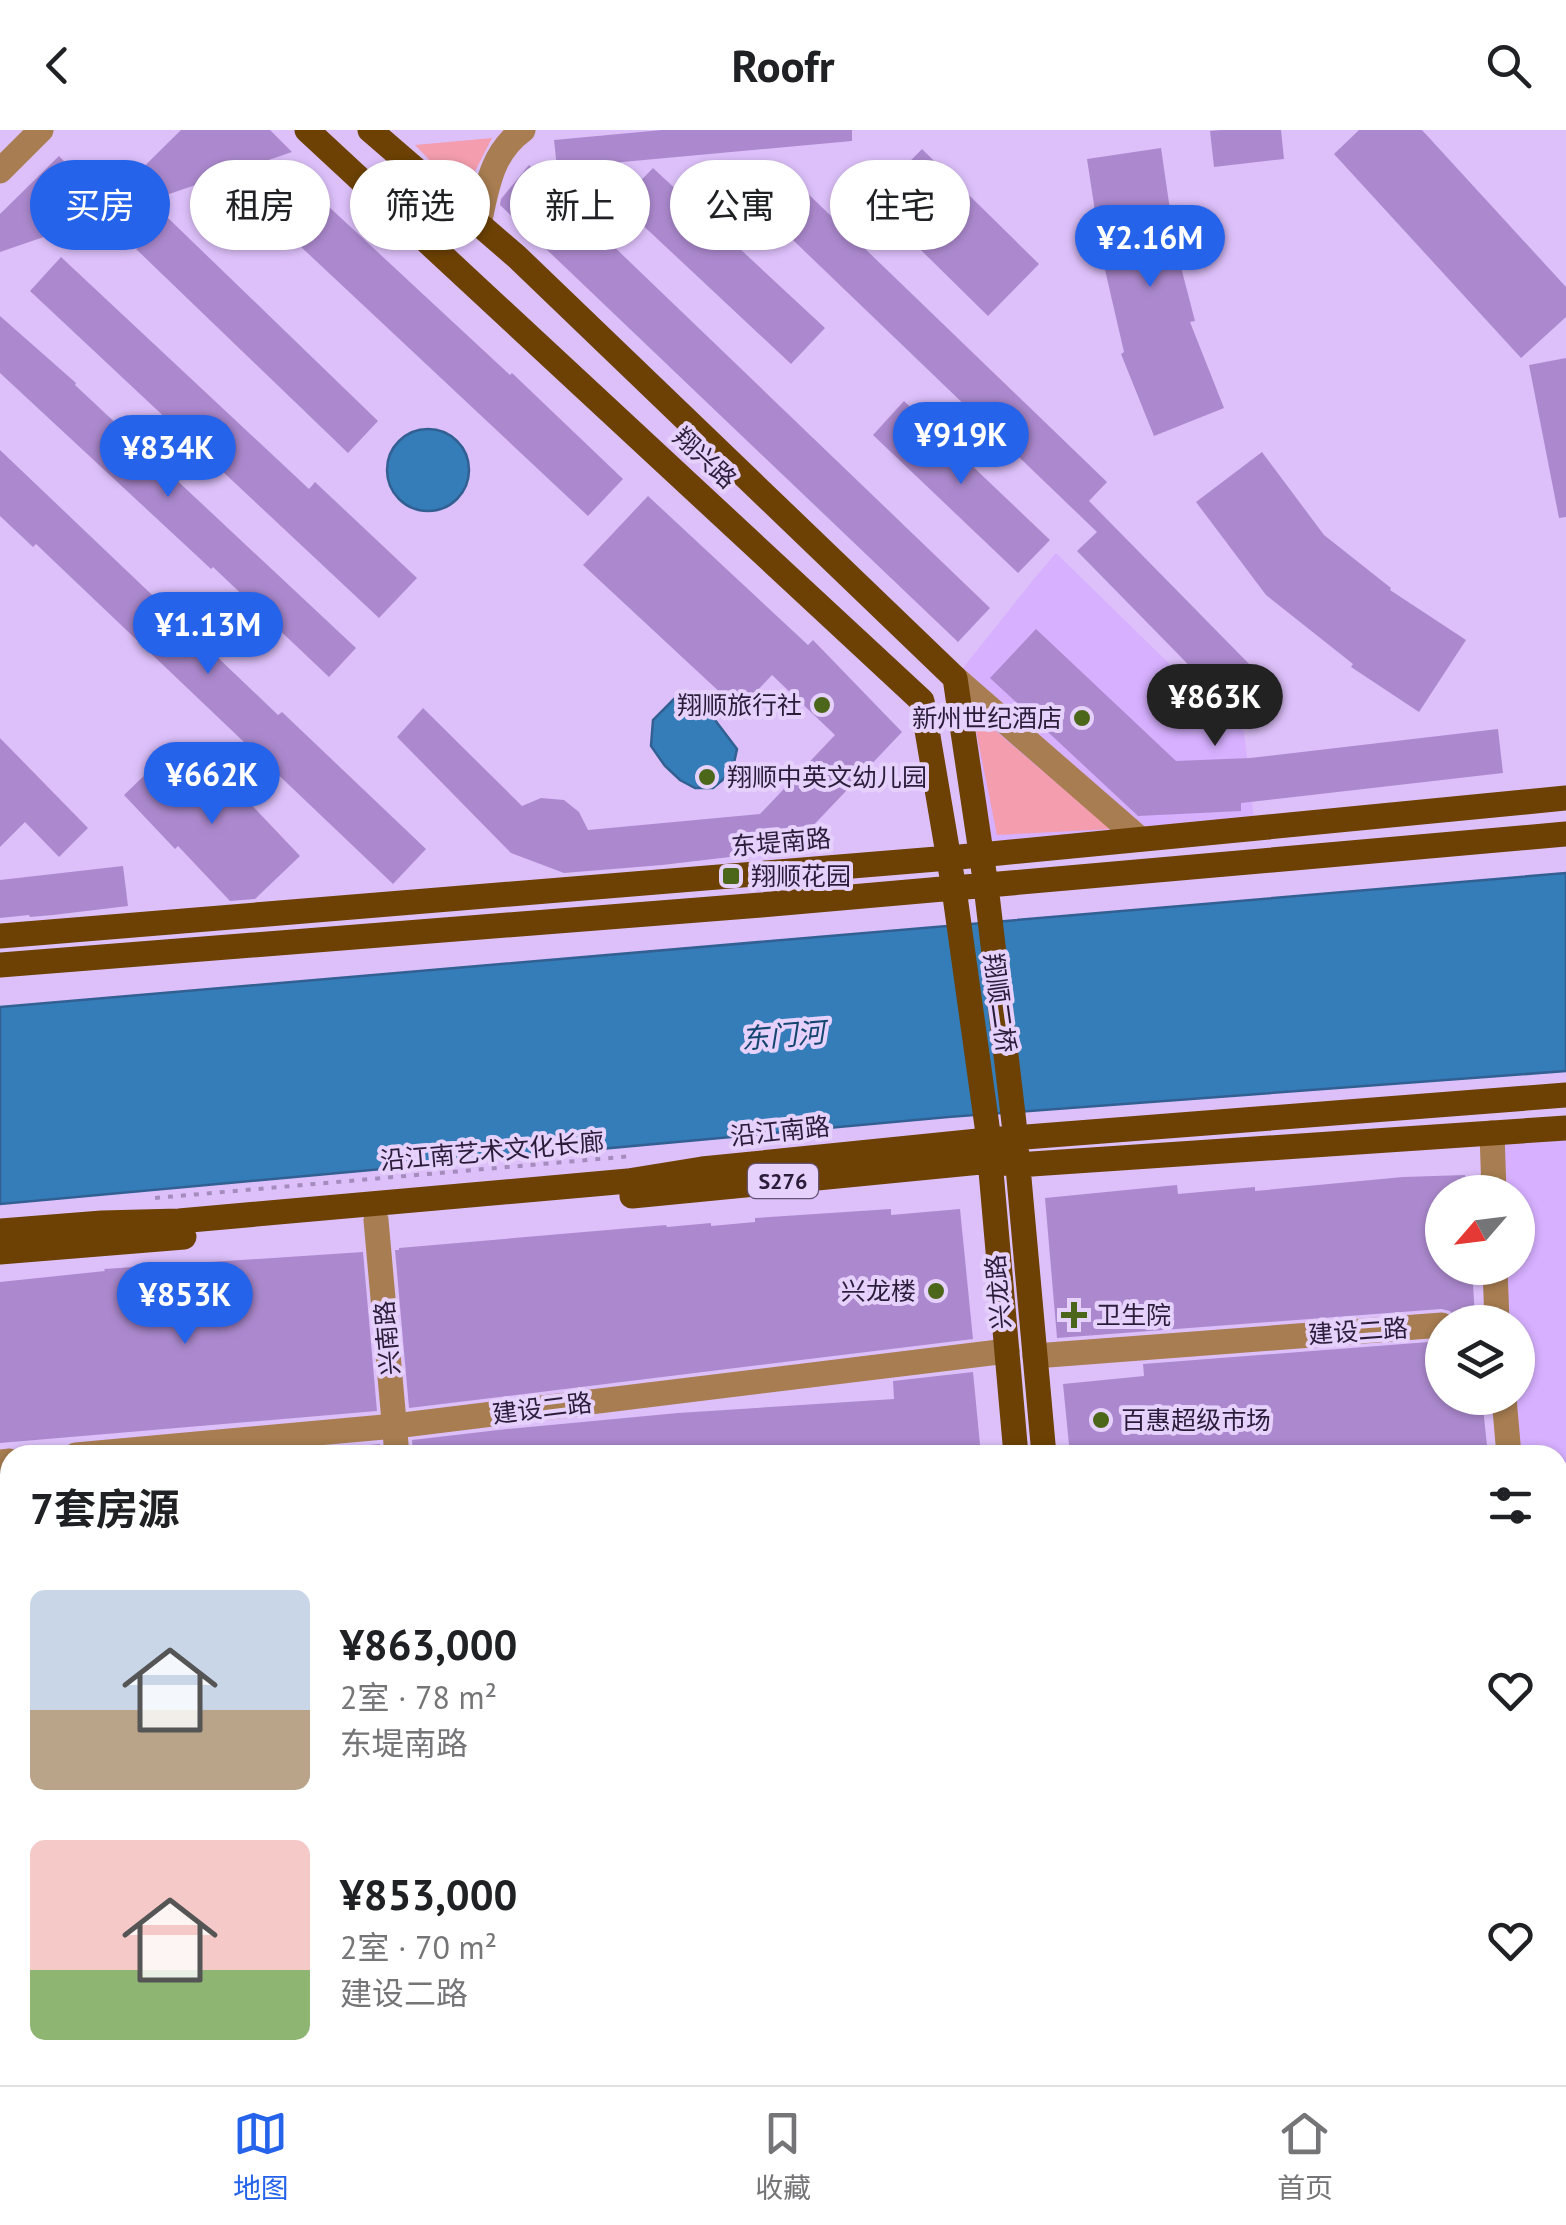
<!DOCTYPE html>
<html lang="zh">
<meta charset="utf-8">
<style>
body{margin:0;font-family:"PT Sans","Noto Sans SC",sans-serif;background:#f6f6f6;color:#202124;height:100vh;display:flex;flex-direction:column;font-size:38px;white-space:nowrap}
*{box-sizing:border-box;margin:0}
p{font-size:32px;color:#757577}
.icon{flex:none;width:55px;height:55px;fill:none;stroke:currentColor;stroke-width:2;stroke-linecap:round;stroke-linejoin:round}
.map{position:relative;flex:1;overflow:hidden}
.details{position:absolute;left:0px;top:1315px;width:1568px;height:640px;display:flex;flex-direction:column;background:#fff;border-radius:30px 30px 0 0;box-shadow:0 2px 8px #0004}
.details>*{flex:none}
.banner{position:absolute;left:30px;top:30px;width:1000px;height:90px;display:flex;gap:20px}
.needle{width:65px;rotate:242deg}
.fabs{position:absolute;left:1425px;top:1045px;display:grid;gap:20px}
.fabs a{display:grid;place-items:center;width:110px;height:110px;border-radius:50%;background:#fff;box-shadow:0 2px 8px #0004;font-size:50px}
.price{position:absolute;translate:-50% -85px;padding:0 22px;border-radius:35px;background:#2563eb;color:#fff;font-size:32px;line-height:65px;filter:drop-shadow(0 2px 5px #0008)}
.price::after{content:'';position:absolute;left:50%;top:60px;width:30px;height:22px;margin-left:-15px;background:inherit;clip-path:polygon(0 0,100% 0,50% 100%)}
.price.selected{background:#222;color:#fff}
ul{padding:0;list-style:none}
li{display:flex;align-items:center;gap:30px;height:250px;padding:0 30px}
li span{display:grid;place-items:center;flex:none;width:280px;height:200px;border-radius:15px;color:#555}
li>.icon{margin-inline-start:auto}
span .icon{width:120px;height:120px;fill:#fffc;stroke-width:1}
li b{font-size:42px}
h2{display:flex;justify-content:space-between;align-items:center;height:120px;padding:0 30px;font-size:42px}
.pill{padding:0 35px;border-radius:45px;background:#fff;box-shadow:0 2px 8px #0004;font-size:35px;line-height:90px}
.pill.selected{background:#2563eb;color:#fff}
header{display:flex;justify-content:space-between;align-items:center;height:130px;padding:0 30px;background:#fff;font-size:45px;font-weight:700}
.menu{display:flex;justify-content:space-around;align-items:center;height:140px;border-top:2px solid #e0e0e0;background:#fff;font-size:28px;color:#757577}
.menu a{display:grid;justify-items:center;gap:5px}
.menu .selected{color:#2563eb}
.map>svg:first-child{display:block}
.built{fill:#d7b0ff}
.green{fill:#f39dae}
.water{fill:#357db9;stroke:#326093;stroke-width:2.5}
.building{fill:#ac89ce}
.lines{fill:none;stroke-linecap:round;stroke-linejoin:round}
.path{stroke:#a48cbd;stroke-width:4;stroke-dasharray:5 8;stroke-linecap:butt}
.minor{stroke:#a77d51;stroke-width:25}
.major{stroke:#6c4103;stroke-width:25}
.poi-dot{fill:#4c6719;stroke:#e6d1fd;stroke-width:4}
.labels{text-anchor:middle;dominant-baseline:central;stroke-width:8;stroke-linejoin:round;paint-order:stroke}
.shield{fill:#e6d1fd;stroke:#635374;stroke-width:2.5}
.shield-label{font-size:22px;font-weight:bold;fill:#2b1d39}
.street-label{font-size:25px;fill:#2b1d39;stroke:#e6d1fd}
.poi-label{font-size:25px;fill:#2b1d39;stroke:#e6d1fd;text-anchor:start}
.water-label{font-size:28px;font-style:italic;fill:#12466f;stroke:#e6d1fd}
</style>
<header><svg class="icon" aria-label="back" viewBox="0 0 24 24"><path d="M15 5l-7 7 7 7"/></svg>Roofr<svg class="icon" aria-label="search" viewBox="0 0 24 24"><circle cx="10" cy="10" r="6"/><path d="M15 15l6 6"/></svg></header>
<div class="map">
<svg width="1566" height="1955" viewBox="0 0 1566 1955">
<rect width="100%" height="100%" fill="#ddc0fa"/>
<path class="built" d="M1056 423 1230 593 1244 601 1255 698 981 723 955 548 1033 450Z
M1566 998V1644L1558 1648V1325H1510L1507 1268H1518V1192H1503L1500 1138H1518V1062H1495L1492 1003Z
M703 1945H1053L1054 1955H705Z"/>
<path class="green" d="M492 8 463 65 415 15Z
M972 581 1111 699 997 705Z
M1558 1407 1566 1415V1613L1558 1622Z
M10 1566V1945H680L591 1955H0V1567Z"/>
<path class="water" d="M387 340a41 41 0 1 1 82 0a41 41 0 1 1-82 0Z
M696 565 737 619 732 642 713 658H695L680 650 665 636 651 616 653 590 675 568Z
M1566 743V941L948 987 0 1074V877Z"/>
<path class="building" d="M181 0H270L292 22 0 122V84L59 26 106 74Z
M662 0H852V11L557 38 554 10Z
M1221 0H1281L1284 29 1214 37 1210 1Z
M1359 0H1422L1566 157V187L1521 228 1334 24Z
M1161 18 1175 114 1195 191 1190 192 1224 278 1154 306 1121 224 1124 222 1102 127 1087 29Z
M922 19 1039 134 988 186 871 71Z
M774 31 1107 352 1089 371 1254 539 1223 570 1077 421 1097 402 744 63Z
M529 35 990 478 958 512 500 75 501 69Z
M653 38 825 198 791 234 619 73Z
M299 49 510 245 512 243 623 349 588 386 267 85Z
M167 87 378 291 348 323 136 119Z
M61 127 309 359 315 352 417 448 379 488 30 161Z
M0 186 76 253 75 255 356 518 329 547 213 437 211 439 0 243Z
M1566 228V387L1559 388 1529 235Z
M904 271 1050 410 1018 443 873 305Z
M0 320 278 585 282 582 426 719 393 754 36 414 33 417 0 386Z
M1262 322 1324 405 1391 458 1390 460 1466 510 1419 582 1351 537 1353 534 1266 465 1196 372Z
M648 366 808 515 813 510 902 602 790 720 662 735 564 743 511 723 397 607 423 578 522 676 541 668 564 670 579 682 588 700 760 684 835 605 772 545 739 580 583 435Z
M1036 499 1176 631 1250 628 1498 599 1503 643 1241 673V681L1138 686 990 548Z
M0 608 88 698 59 727 25 692 0 717Z
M178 613 237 674 244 667 300 726 255 769 230 771 178 716 175 719 124 665Z
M123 736 128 776 53 785 30 787 29 785 0 788V750Z
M1465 1045 1466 1062H1442V1138H1472L1475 1187 1456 1189 1450 1181 1441 1179 1057 1208 1045 1068 1177 1055 1178 1064 1255 1057V1061L1403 1047Z
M891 1079V1085L960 1079 973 1209 409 1278 395 1120H399V1118L666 1095 667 1097 711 1093V1096L755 1092V1088Z
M363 1122 377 1281 0 1313V1152L105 1141 104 1139Z
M1442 1211V1268H1482L1488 1325H1442L1440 1315 1315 1325H1070L1063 1254 1144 1246 1143 1234Z
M973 1242 981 1325H862L861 1316 746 1325H413L412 1310 507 1299 678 1283 894 1269 893 1251Z
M380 1314 381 1325H255Z"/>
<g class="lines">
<path class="path" d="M155 1068 633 1026"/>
<path class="minor" d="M0 41 41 0
M479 94C487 58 491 23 523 0
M955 548 1140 709
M1492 1003 1494 1062
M376 1090 397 1325
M1495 1138 1497 1192
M1035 1226 1442 1195
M1504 1268 1509 1325
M76 1325 395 1296 1007 1221
M0 1332 10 1331
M1558 1365 1566 1364
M0 1527 10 1526
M1558 1884 1566 1882
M28 1945 29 1955
M1039 1955 1115 1945"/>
<path class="major" d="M307 0 922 571 954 759 987 996 1016 1325
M370 0 517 127 955 548 986 756 1014 993 1044 1325
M0 806 949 728 1566 668
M0 835 761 775 1566 704
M632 1066 991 1031 1017 1035 1566 998
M0 1101 102 1093 179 1091 628 1051 702 1039 988 1010 1566 965
M0 1122 184 1107
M1070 1945 1071 1955
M1101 1945 1102 1955"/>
</g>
<g class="poi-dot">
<circle cx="822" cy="575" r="10"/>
<circle cx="1082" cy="588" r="10"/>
<circle cx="707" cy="647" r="10"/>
<rect x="721" y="736" width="20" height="20" rx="5"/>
<circle cx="936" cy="1161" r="10"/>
<path d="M1069 1170h10v10h10v10h-10v10h-10v-10h-10v-10h10z"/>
<circle cx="1101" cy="1290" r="10"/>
</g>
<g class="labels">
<rect class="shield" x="748" y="1034" width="70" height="34" rx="8"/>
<g class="shield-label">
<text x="783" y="1051">S276</text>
</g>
<g class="street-label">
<text transform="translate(705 328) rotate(43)">翔兴路</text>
<text transform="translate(781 712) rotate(-5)">东堤南路</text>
<text transform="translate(1000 873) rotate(82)">翔顺二桥</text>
<text transform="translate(780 1001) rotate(-6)">沿江南路</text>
<text transform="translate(492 1021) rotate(-5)">沿江南艺术文化长廊</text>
<text transform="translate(998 1162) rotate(-95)">兴龙路</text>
<text transform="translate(1358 1201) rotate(-4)">建设二路</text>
<text transform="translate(387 1208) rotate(-95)">兴南路</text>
<text transform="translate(542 1278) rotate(-7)">建设二路</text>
</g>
<g class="poi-label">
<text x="802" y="575" text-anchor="end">翔顺旅行社</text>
<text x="1062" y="588" text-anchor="end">新州世纪酒店</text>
<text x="727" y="647">翔顺中英文幼儿园</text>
<text x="751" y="746">翔顺花园</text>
<text x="916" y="1161" text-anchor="end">兴龙楼</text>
<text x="1096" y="1185">卫生院</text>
<text x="1121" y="1290">百惠超级市场</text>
</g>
<g class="water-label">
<text transform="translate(783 905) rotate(-5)">东门河</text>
</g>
</g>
</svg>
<div class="fabs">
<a><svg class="needle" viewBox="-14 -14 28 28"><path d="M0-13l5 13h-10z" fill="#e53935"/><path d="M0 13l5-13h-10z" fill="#757577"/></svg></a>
<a><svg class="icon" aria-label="layers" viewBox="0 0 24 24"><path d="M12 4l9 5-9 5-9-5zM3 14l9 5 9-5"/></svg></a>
</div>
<b class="price" style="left:1150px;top:160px">¥2.16M</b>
<b class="price" style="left:961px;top:357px">¥919K</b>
<b class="price" style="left:168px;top:370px">¥834K</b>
<b class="price" style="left:208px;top:547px">¥1.13M</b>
<b class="price selected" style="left:1215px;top:619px">¥863K</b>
<b class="price" style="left:212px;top:697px">¥662K</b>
<b class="price" style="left:185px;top:1217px">¥853K</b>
<div class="banner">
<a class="pill selected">买房</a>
<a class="pill">租房</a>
<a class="pill">筛选</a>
<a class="pill">新上</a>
<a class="pill">公寓</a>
<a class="pill">住宅</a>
</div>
<section class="details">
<h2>7套房源<svg class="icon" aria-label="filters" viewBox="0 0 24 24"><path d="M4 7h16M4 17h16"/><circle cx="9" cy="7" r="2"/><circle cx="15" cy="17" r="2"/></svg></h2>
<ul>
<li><span style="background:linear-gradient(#c9d6e8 60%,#b9a48a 0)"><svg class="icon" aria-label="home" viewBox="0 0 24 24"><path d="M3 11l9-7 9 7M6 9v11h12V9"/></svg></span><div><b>¥863,000</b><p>2室 · 78 m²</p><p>东堤南路</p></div><svg class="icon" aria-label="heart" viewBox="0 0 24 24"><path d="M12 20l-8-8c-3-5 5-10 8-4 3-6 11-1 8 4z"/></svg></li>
<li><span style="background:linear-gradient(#f6c9c9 65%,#8fb573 0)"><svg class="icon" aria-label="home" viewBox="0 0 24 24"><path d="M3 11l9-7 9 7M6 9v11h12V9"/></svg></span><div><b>¥853,000</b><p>2室 · 70 m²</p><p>建设二路</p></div><svg class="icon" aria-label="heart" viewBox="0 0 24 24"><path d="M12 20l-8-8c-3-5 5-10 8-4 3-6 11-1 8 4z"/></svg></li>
</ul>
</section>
</div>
<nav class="menu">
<a class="selected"><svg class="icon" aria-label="map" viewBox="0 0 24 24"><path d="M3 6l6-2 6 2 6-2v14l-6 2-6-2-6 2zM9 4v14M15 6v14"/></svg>地图</a>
<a><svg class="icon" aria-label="saved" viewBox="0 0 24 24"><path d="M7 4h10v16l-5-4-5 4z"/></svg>收藏</a>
<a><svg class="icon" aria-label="home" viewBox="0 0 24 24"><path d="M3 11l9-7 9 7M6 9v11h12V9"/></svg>首页</a>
</nav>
